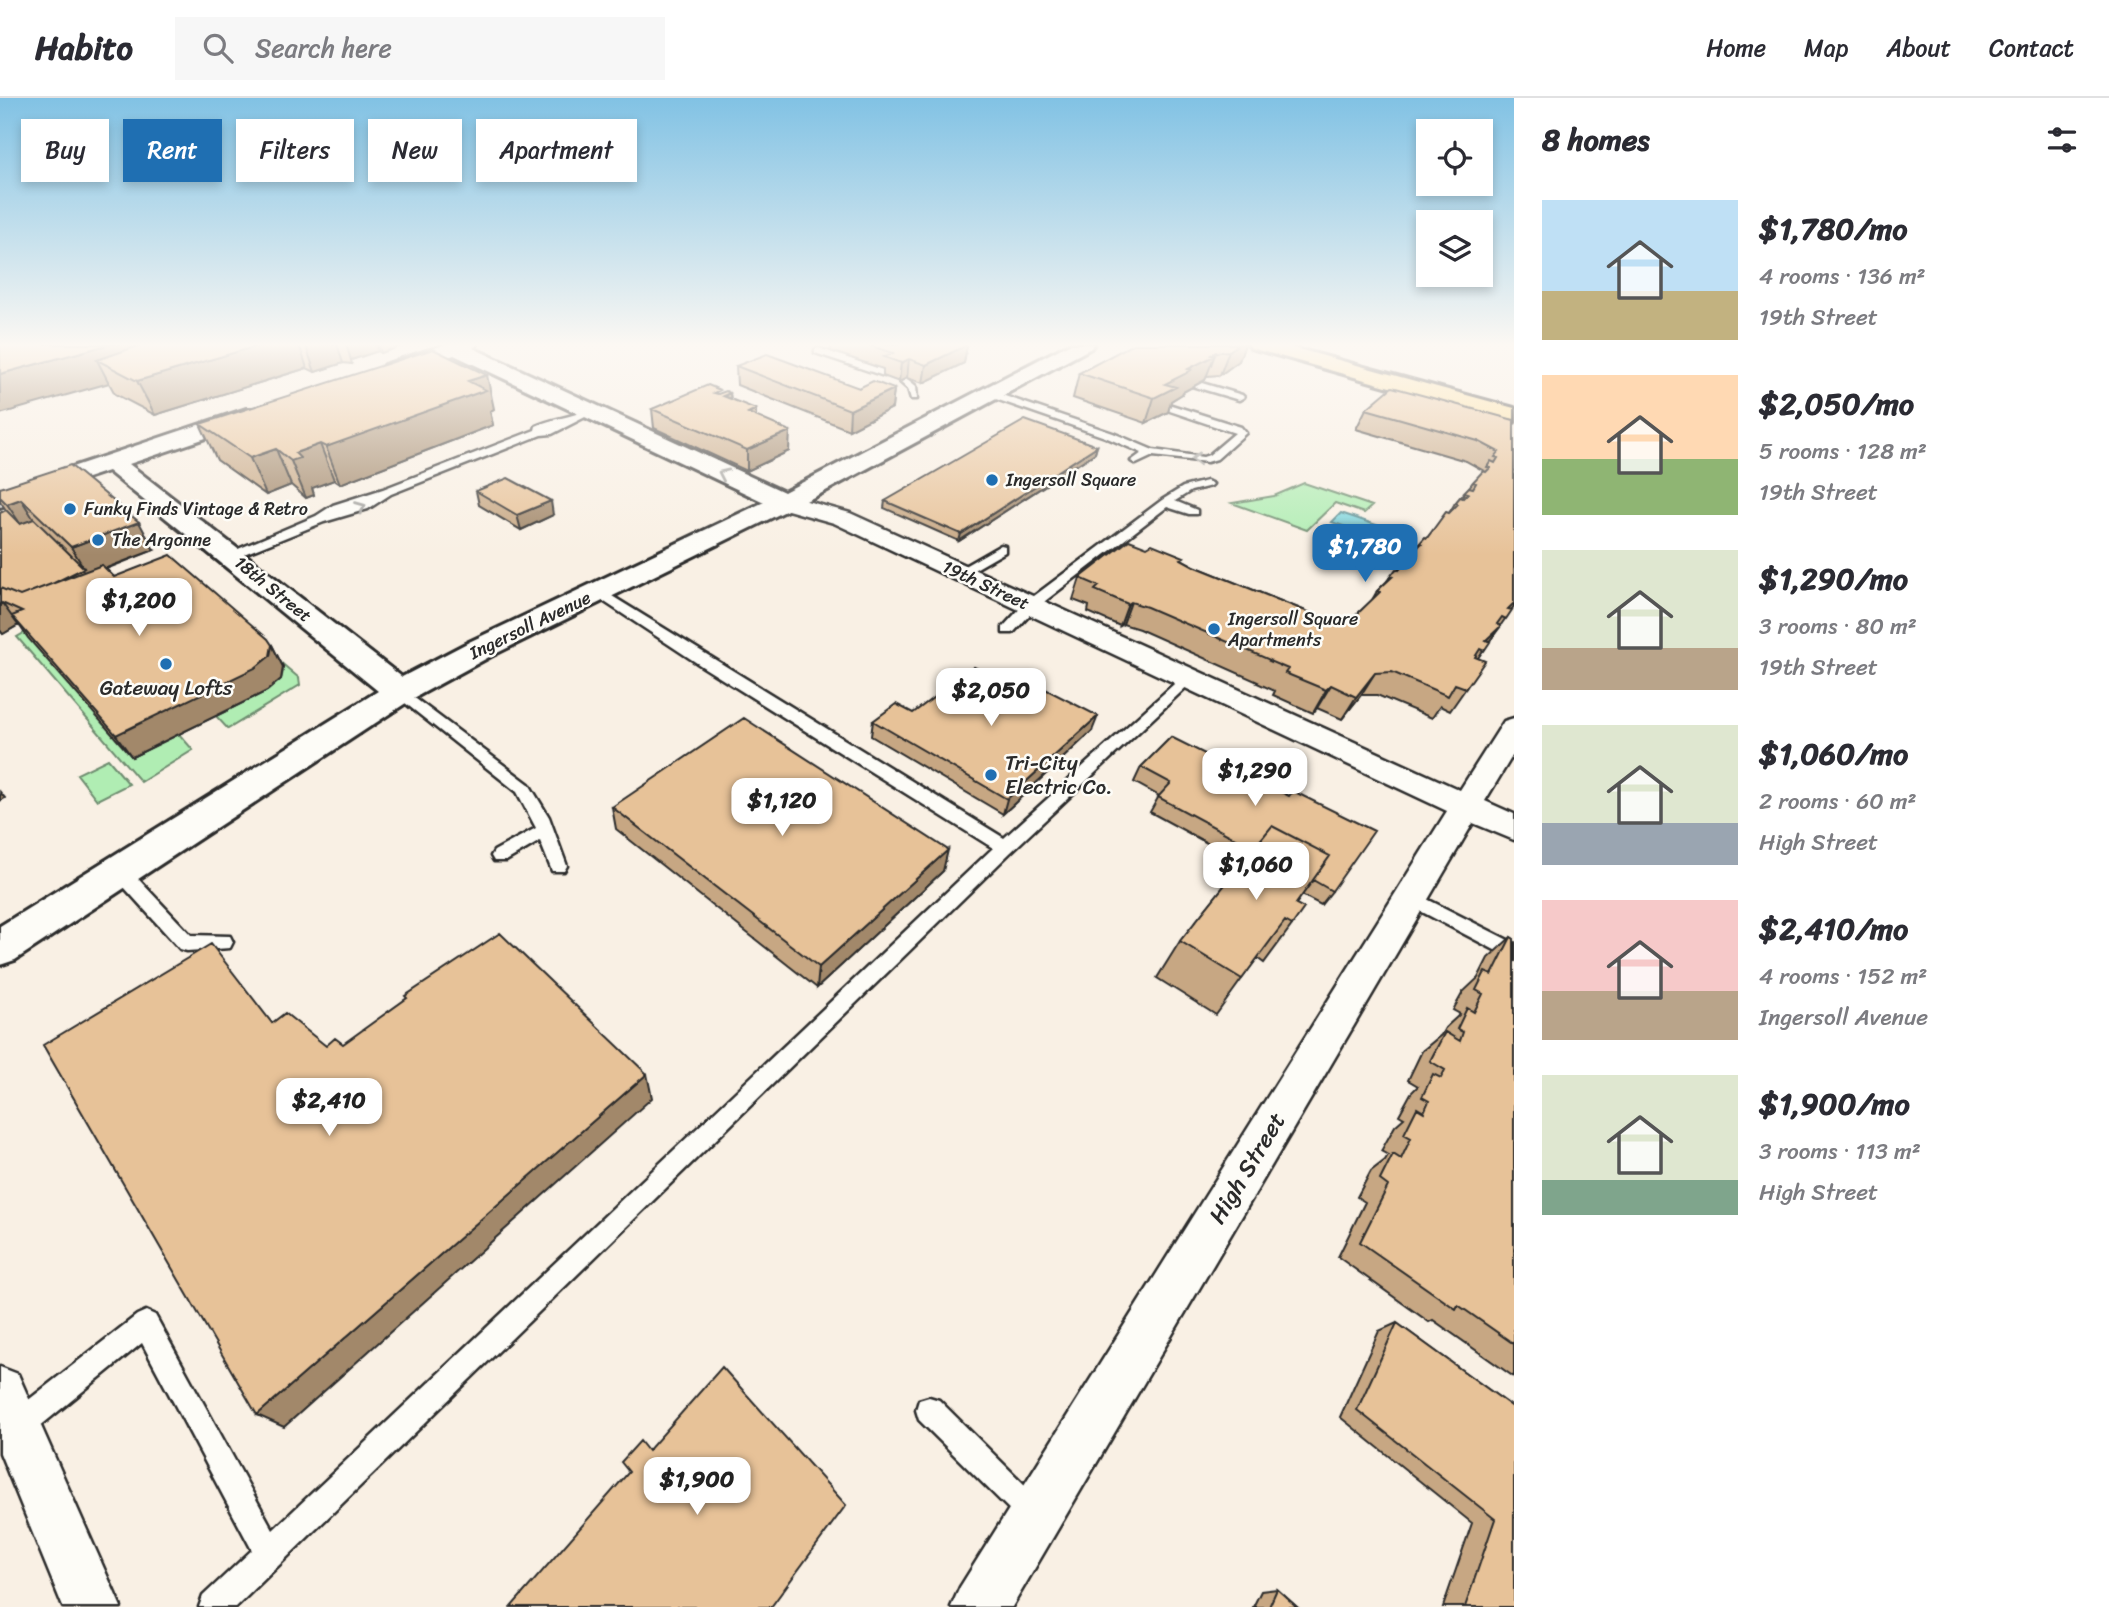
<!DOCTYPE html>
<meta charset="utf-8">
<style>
body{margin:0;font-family:Sriracha,sans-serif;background:#f7f7f7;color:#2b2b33;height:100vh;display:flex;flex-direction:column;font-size:26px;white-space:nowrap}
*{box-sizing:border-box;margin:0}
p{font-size:23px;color:#7c7c81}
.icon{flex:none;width:38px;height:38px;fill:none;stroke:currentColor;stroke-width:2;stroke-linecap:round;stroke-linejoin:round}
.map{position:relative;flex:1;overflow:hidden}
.panel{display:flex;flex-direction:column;background:#fff;width:595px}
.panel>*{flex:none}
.banner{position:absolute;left:21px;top:21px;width:665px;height:63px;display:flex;gap:14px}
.tools{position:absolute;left:1416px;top:21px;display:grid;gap:14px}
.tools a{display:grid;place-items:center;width:77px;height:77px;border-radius:0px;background:#fff;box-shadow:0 4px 10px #0003;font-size:35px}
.price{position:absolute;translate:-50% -60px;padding:0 16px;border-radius:14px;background:#fff;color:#222;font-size:23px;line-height:46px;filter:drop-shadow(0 2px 4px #0008)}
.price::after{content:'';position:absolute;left:50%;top:42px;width:21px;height:16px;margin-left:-10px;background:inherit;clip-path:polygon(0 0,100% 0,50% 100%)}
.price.active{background:#1f6fb2;color:#fff}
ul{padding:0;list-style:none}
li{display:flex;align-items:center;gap:21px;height:175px;padding:0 28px}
li span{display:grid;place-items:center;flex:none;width:196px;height:140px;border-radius:0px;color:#555}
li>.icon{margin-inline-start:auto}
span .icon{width:84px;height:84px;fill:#fffc;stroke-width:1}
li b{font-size:30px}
h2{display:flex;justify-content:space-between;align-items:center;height:84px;padding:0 28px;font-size:30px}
.chip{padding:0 24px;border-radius:0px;background:#fff;box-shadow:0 4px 10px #0003;font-size:24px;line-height:63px}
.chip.active{background:#1f6fb2;color:#fff}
header{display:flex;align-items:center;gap:42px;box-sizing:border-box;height:98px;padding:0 35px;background:#fff;border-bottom:2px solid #e1e1e2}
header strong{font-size:33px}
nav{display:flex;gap:38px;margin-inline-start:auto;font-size:24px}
.search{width:490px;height:63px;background:#f7f7f7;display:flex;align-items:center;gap:18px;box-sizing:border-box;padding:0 24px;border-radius:0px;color:#7c7c81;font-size:26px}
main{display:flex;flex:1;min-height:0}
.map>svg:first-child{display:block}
.green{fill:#b0edb3;stroke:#6e8c6f;stroke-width:2}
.water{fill:#86d7de;stroke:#629296;stroke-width:2}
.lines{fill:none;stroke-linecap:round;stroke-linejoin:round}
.lane-casing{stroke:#2b2b2b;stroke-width:5}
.street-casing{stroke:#2b2b2b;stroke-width:5}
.secondary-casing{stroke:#2b2b2b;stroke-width:6}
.primary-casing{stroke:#2b2b2b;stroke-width:6}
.lane{fill:#fdfcf7;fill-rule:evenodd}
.street{fill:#fdfcf7;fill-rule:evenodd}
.secondary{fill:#fdfcf7;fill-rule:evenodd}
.primary{fill:#fdde96;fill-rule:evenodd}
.wall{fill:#c7a783;stroke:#2b2b2b;stroke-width:2}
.shaded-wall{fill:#a2886a;stroke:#2b2b2b;stroke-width:2}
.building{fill:#e7c298;stroke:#2b2b2b;stroke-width:2}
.oneway{stroke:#9e9e9b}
.poi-dot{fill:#1f6fb2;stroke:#fdfcf7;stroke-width:2.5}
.labels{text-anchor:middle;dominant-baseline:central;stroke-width:5;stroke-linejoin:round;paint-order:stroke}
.far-poi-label{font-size:18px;fill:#2b2b2b;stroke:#fdfcf7;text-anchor:start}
.far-street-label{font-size:18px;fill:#2b2b2b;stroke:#fdfcf7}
.poi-label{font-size:21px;fill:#2b2b2b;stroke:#fdfcf7}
.near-street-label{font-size:24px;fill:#2b2b2b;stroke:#fdfcf7}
</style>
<header>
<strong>Habito</strong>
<div class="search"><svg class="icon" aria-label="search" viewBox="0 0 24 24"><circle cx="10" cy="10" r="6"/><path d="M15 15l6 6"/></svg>Search here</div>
<nav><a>Home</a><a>Map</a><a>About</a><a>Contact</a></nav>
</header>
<main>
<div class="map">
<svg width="1514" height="1509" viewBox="0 0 1514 1509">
<rect width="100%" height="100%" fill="#f9f0e4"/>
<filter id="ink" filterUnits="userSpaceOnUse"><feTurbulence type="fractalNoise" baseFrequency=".0143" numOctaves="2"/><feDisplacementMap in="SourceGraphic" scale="14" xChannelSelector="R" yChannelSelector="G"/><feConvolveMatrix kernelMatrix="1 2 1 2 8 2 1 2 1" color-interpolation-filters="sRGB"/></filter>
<g filter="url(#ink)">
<path class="green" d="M1304 385 1372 408 1364 415 1335 405 1307 432 1232 405 1274 398Z
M29 532 132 659 179 636 193 652 141 684 17 539Z
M279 563 299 580 300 587 228 631 216 618 267 593 281 581 283 574Z
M108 661 129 686 97 702 77 676Z"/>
<path class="water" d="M1341 415 1394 433 1385 443 1332 424Z"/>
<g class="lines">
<defs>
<path id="lane" d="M818 250 890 274 892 276 884 278 815 255V251Z
M900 280H906L916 288 917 301H911L908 291 900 284Z
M1195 283 1242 297 1244 299 1239 302 1192 288 1190 286Z
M987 294H993L1113 335 1153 352 1203 359 1209 357 1235 335 1161 310 1160 308 1165 305 1241 329 1246 335 1217 361 1207 364 1153 358 1136 366 1131 363 1142 355 1105 339 987 298Z
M586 312 595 314 552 336 541 337 391 396 368 411 324 424 234 460H226L224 457 316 418 333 407 383 391 535 332 536 328C553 320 570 320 586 312Z
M1207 383 1213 386 1211 388 1191 393 1175 403 1197 412V416H1189L1167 409 1036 510 1013 535H1003V529L1026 504 1162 402 1183 389Z
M1001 447 1005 448V454L965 477 960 478 954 474Z
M599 490 1004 740 1184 577H1194L1196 580 1011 754 236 1509H199L203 1498 252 1452 142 1245 28 1338 18 1342 8 1338 4 1328 8 1318 137 1217 146 1213 155 1217 273 1432 993 750 703 569 594 497 592 494Z
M400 589 529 686 549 719 567 768 564 773H552L540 743 506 763H494L491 758 494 753 536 730 517 694 395 597 393 594 395 591Z
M120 766 126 768 191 837 230 838 233 844 230 850 187 853 180 851 114 778 111 773 114 768Z
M1411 793 1514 845V862L1405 805 1402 800 1405 795Z
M929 1299 939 1302 1043 1405 1047 1415 1043 1425 1033 1429 1023 1425 919 1322 916 1312 919 1302Z"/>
<path id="street" d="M785 397 850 415 1460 692 1504 623 1514 620V655L1485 703 1514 716V742L1473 725 1012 1509H951L960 1489 1447 713 834 425 777 409 774 404 777 399Z
M0 1269 18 1276 121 1509H63L0 1355Z"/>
<path id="secondary" d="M447 246H477L473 250 784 394 1069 246H1094L1091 250 820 396 491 558 412 601 15 862 0 867V828L378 593 108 373 0 409V393L246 311H262L265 316 262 321 129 366 402 579 469 544 764 404 454 257 391 277 384 275 381 271 384 267Z"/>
<path id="primary" d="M1248 246H1280L1514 310V324L1251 250Z"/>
</defs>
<use href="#lane" class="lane-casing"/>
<use href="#street" class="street-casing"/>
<use href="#secondary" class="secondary-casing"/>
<use href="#primary" class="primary-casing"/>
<use href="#lane" class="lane"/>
<use href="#street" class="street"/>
<use href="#secondary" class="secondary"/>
<use href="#primary" class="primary"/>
</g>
<path class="wall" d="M0 246H407L381 255 378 253 351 262 352 266 343 265 315 274 307 270 155 317 115 296 109 285Z
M831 246H966L967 247 964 265 923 285 907 280 899 284 883 278V271L831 253Z
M1245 246 1239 263 1220 277 1207 278 1205 282 1183 294 1182 296 1171 303 1168 314 1146 325 1073 300 1079 275Z
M736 268 859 290 894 291 892 310 849 332 737 287Z
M730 295 731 301 756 319 789 353 747 373 654 330 652 311 720 296Z
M494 311 490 313 493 327 340 386 334 382 312 390 314 397 306 400 291 387 266 397 217 362 200 326Z
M1366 311 1514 322V508L1478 560 1466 590 1450 613 1440 608 1432 620 1377 597H1361L1342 621 1317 610 1313 615 1273 597 1275 593 1257 585 1258 584 1139 531 1123 526 1120 528 1088 514 1089 508 1073 502 1080 480 1147 449 1183 462 1194 468 1313 516 1333 522 1352 521 1372 502 1377 493 1386 484 1390 479 1398 471 1402 465 1415 452 1419 446 1427 440 1449 415 1455 405 1461 399 1473 384 1484 373 1466 363 1356 331Z
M1097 348 1095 355 959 443 884 410 885 403Z
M0 390 154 452 106 471 114 479 272 547 283 569 281 581 267 593 132 659 28 540 19 527 3 536 0 533V415L6 412 0 403Z
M476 393 553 417 521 432 479 407Z
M1007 586 1092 633 1003 716 871 638 873 623 913 615Z
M1171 639 1332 793 1321 807 1302 797 1296 806 1292 827 1264 865 1257 860 1216 917 1157 880 1180 843 1247 759 1244 758 1240 763 1150 714 1159 698 1134 684 1141 669Z
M612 709 943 773 817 890 616 731Z
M1511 839 1514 841V1279L1433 1222 1429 1224 1338 1159 1365 1104 1357 1099 1371 1073 1385 1062 1388 1057 1381 1053 1395 1028 1404 1020 1399 1017 1411 995 1418 988 1408 982 1422 953 1441 937 1445 930 1459 917 1460 916 1453 912 1463 894 1478 880 1488 860Z
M1397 1225 1514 1310V1509H1443L1472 1425 1340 1319 1379 1233Z
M1277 1491 1297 1509H1253L1261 1493Z"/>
<path class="shaded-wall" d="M111 246H214L97 262 109 285 0 316V276Z
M264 246H299L307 270 155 317 137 283Z
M305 246H337L343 265 315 274Z
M346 246H376L378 253 351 262Z
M378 246H407L381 255Z
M1239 246H1245L1239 263 1220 277 1229 253Z
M967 247 964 265 923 285 926 267Z
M1216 254 1205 282 1183 294 1182 296 1171 303 1168 314 1146 325 1154 300 1165 286Z
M909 261 907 280 899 284 901 265Z
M487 277 494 311 490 313 493 327 340 386 326 349 468 283Z
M894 291 892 310 849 332 850 312Z
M730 295 731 314 723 298Z
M756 311V331L748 315Z
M790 333 789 353 747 373V352Z
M320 346 334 382 312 390 314 397 306 400 291 363 295 355Z
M1097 348 1095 355 959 443 961 436Z
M276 351 291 387 266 397 250 360Z
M21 401 38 428 25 433 7 406Z
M551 403 553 417 521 432 517 417Z
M139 424 154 452 22 502 84 470 71 449Z
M1131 504 1123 526 1120 528 1128 506Z
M2 505 18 527 3 536 0 532V507Z
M1501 528 1485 549 1486 542Z
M272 547 283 569 281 581 267 593 132 659 116 637Z
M1375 575 1361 597 1342 621 1356 599Z
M1331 587 1317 610 1313 615 1326 592Z
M1098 618 1092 633 1003 716 1007 701Z
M0 694 5 700 0 703Z
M948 752 943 773 817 890 819 869Z
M647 976 652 1000 284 1329 257 1317Z"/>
<path class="building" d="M0 246H111L0 276Z
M144 246H264L137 283 97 262Z
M865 246H966L967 247 926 267 909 261 901 265 884 259 893 255Z
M1133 246H1239L1229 253 1216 254 1211 257 1214 258 1188 271 1191 272 1185 276 1165 286 1176 289 1154 300 1079 275Z
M433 251 487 277 468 283 486 292 326 349 320 346 295 355 300 360 291 363 276 351 250 360 200 326Z
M767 256 859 290 873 283 894 291 850 312 736 268Z
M708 287 720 292 714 295 718 296 726 293 730 295 723 298 756 311 748 315 790 333 747 352 652 311Z
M1392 289 1514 322V505L1508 511 1512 512 1506 521 1502 519 1497 526 1501 528 1486 542 1490 544 1484 553 1480 551 1475 559 1485 563 1466 590 1455 586 1448 598 1392 574 1375 575 1356 599 1331 587 1326 592 1285 575 1288 571 1269 563 1270 562 1147 509 1131 504 1128 506 1095 492 1099 488 1080 480 1129 442 1147 449 1152 446 1184 459 1181 461 1194 468 1313 516 1333 522 1352 521 1380 494 1377 493 1392 479H1390L1396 471 1399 472 1404 466 1402 465 1421 446H1419L1425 439 1427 440 1446 414 1449 415 1458 406 1455 405 1460 399 1463 400 1468 395 1464 394 1469 389 1473 390 1476 385 1473 384 1483 373 1486 374 1490 370 1487 369 1491 363 1495 365 1498 360 1495 359 1499 354 1478 343 1366 311Z
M1025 322 1097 348 961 436 885 403Z
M70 367 139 424 71 449 21 401 7 406 0 399V390Z
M508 380 551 403 517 417 476 393Z
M6 412 20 426 34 421 84 470 54 485 20 498 0 490V415Z
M171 457 268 541 272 547 270 558 255 570 116 637 12 518 22 514 2 505 0 507V490L20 498 102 467 114 479Z
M974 569 1007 586 1018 577 1098 618 1007 701 873 623 896 606 913 615Z
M744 620 948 752 819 869 612 709Z
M1171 639 1289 698 1293 693 1374 733 1332 793 1313 782 1330 758 1272 728 1258 745 1253 743 1249 748 1158 699 1171 685 1141 669Z
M1272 728 1330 758 1296 806 1304 810 1292 827 1285 823 1242 881 1180 843Z
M500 835 647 976 257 1317 43 947 211 846 272 925 285 915 326 948 335 940 343 946 407 900 405 898Z
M1511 839 1514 841V1246L1458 1207 1456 1211 1360 1144 1388 1088 1380 1082 1393 1056 1401 1061 1411 1040 1404 1036 1417 1010 1424 1014 1429 1003 1422 999 1433 976 1441 980 1445 972 1430 963 1445 934 1460 943 1463 934 1457 931 1467 910 1474 914 1483 896 1476 892 1485 874 1492 877Z
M1397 1225 1514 1310V1509H1465L1495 1421 1357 1312Z
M722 1269 846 1407 771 1509H511L629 1374 621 1364 640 1343 648 1353Z
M1277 1491 1297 1509H1269Z"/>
<defs><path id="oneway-chevron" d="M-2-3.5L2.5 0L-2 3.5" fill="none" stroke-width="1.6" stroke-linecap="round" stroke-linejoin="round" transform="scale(1.75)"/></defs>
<g class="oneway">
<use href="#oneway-chevron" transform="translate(1196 361) rotate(180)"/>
<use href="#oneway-chevron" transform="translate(723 376) rotate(-155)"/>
<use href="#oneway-chevron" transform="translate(361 409) rotate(-22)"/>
</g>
</g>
<linearGradient id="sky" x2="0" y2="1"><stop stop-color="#81c2e4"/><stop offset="0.54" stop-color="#fcf8f3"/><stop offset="1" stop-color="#fcf8f3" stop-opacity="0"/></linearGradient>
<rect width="1514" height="457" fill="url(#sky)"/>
<g class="poi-dot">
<circle cx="992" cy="382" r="7"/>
<circle cx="70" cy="411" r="7"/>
<circle cx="98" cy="442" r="7"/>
<circle cx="1214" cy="531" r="7"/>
<circle cx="166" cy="566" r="7"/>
<circle cx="991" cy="677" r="7"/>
</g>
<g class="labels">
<g class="far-poi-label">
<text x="1006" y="382">Ingersoll Square</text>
<text x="84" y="411">Funky Finds Vintage &amp; Retro</text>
<text x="112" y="442">The Argonne</text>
<text x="1228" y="521">Ingersoll Square<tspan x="1228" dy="21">Apartments</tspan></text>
</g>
<g class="far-street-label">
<text transform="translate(986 487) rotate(25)">19th Street</text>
<text transform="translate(273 491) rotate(39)">18th Street</text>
<text transform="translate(530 527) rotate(-26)">Ingersoll Avenue</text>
</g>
<g class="poi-label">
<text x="166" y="590">Gateway Lofts</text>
<text x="1005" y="665" text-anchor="start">Tri-City<tspan x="1005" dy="24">Electric Co.</tspan></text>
</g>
<g class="near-street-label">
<text transform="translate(1247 1070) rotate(-59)">High Street</text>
</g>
</g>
</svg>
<div class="tools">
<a><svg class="icon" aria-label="locate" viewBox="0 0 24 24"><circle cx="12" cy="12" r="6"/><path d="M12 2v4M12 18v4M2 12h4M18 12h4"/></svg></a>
<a><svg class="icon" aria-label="layers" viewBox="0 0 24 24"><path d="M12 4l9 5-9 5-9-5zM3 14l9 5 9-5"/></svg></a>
</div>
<b class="price active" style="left:1365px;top:486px">$1,780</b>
<b class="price" style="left:139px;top:540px">$1,200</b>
<b class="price" style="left:991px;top:630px">$2,050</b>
<b class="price" style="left:1255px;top:710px">$1,290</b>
<b class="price" style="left:782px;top:740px">$1,120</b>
<b class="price" style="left:1256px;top:804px">$1,060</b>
<b class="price" style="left:329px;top:1040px">$2,410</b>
<b class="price" style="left:697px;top:1419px">$1,900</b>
<div class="banner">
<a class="chip">Buy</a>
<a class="chip active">Rent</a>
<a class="chip">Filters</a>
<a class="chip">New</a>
<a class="chip">Apartment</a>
</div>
</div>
<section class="panel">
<h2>8 homes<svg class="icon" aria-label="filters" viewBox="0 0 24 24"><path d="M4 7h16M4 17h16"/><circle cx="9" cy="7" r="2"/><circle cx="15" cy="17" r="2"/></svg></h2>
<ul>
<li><span style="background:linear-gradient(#bfe0f5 65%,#c2b280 0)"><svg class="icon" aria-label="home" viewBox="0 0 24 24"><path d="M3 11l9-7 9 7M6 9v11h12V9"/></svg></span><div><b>$1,780/mo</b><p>4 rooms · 136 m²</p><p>19th Street</p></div></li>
<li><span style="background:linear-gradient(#ffd9b3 60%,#8fb573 0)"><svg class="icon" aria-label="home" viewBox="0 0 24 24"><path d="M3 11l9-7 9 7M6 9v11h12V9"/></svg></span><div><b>$2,050/mo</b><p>5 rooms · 128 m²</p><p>19th Street</p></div></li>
<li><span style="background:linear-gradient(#dfe7d0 70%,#b9a48a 0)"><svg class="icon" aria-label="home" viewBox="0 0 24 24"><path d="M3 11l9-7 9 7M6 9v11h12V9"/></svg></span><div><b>$1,290/mo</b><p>3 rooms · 80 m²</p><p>19th Street</p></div></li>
<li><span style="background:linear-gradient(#dfe7d0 70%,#9aa5b1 0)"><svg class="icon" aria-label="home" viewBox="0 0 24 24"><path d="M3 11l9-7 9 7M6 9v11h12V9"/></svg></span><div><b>$1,060/mo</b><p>2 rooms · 60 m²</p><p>High Street</p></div></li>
<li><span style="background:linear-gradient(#f6c9c9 65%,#b9a48a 0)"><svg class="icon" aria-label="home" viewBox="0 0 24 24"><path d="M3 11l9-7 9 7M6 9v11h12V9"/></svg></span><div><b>$2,410/mo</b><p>4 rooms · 152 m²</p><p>Ingersoll Avenue</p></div></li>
<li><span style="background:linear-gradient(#dfe7d0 75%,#7fa58c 0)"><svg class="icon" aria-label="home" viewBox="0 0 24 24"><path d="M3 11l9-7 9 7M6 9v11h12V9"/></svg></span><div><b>$1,900/mo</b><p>3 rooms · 113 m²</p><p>High Street</p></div></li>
</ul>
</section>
</main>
